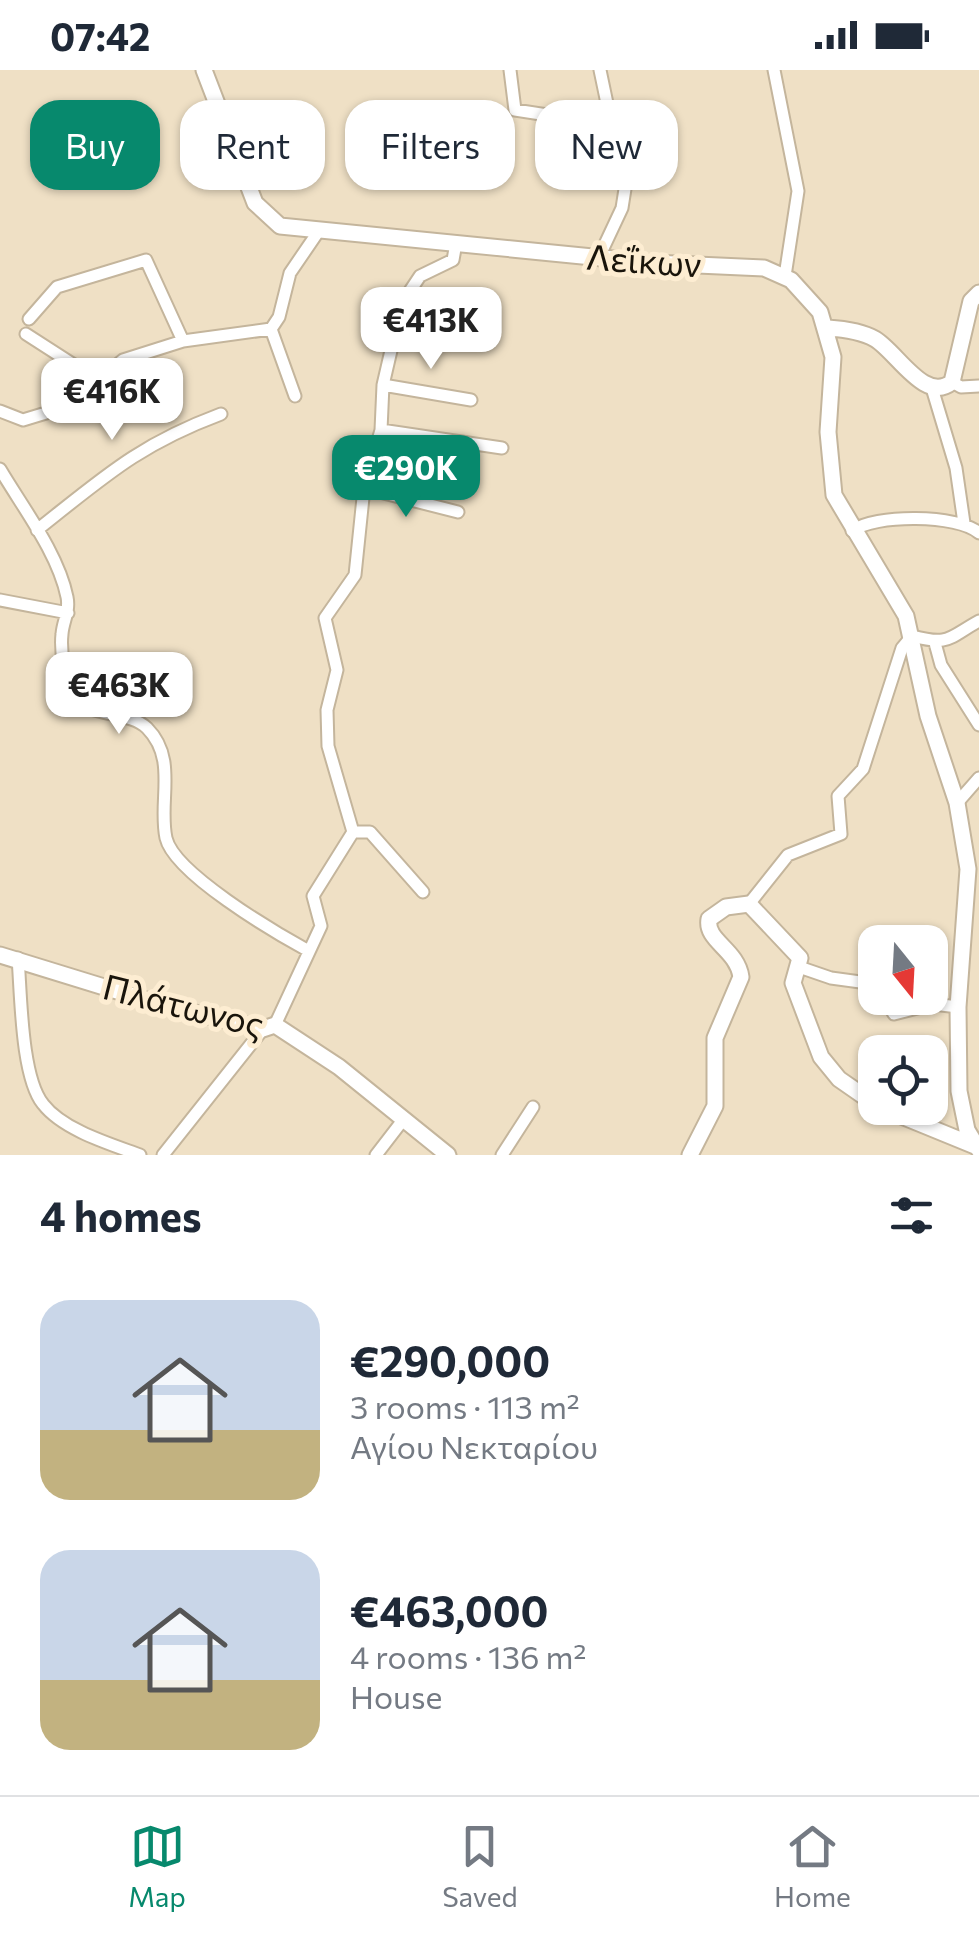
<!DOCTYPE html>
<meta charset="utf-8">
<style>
body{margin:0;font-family:Commissioner,sans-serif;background:#f6f6f7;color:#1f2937;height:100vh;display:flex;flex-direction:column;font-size:38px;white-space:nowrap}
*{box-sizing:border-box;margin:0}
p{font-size:32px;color:#747a83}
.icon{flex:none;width:55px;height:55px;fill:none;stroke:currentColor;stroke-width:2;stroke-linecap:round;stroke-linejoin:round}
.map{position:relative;height:1085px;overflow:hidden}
.sheet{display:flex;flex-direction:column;background:#fff;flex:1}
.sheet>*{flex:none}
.banner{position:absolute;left:30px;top:30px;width:920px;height:90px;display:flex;gap:20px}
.needle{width:65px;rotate:162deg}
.buttons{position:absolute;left:858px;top:855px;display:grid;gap:20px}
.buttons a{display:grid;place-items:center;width:90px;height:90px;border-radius:20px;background:#fff;box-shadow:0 2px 8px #0004;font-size:50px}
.price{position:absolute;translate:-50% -85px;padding:0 22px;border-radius:20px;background:#fff;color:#222;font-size:32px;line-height:65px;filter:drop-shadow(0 2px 5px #0008)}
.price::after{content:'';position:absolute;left:50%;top:60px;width:30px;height:22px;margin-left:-15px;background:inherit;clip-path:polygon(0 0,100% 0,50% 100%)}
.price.selected{background:#07896d;color:#fff}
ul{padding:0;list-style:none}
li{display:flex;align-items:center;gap:30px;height:250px;padding:0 40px}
li span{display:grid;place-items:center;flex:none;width:280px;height:200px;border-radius:30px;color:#555}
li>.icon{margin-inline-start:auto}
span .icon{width:120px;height:120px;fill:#fffc;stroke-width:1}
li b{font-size:42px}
h2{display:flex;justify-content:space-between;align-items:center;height:120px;padding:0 40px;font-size:42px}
.chip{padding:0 35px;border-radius:30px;background:#fff;box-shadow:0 2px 8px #0004;font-size:35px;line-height:90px}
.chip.selected{background:#07896d;color:#fff}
.status{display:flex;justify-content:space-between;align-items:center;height:70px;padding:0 50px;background:#fff;direction:ltr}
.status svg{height:28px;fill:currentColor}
.tabs{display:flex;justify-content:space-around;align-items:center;height:140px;border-top:2px solid #e0e1e3;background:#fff;font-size:28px;color:#747a83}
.tabs a{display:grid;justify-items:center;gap:5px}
.tabs .selected{color:#07896d}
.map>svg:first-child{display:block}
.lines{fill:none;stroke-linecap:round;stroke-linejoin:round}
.street-casing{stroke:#c4b59c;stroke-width:15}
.secondary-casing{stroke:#c4b59c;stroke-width:19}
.street{stroke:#fff;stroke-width:11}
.secondary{stroke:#fff;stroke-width:15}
.labels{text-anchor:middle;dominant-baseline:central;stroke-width:10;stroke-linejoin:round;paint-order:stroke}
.street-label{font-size:35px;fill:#19140b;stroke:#fdedd2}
</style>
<div class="status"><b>07:42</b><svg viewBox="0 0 49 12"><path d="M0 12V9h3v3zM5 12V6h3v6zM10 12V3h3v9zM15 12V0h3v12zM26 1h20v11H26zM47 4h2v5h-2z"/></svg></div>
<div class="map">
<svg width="979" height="1085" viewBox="0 0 979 1085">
<rect width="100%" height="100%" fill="#efe0c5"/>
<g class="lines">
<defs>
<path id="street" d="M510 0 515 40 612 55
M774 0 798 121 785 206
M599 187 622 138 625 119 600 0
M29 249 57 217 146 190 183 271
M271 259 295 326
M26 264 99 311
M952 312 961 317 979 316
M383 315 471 330
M932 318 956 398 964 453
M0 341 23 350 69 336 123 290 183 271 271 259 279 247 290 203 318 162
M381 360 502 378
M0 399C23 438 58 483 67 527 70 541 63 551 62 564 60 581 65 610 72 624 84 648 129 640 147 658 178 689 158 731 166 768 174 803 274 862 307 880
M364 418 458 442
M37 460C104 407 138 375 221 344
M852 461C874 444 958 444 979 463
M0 530 68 543
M935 573 941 595 979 655
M957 733 979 708
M353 762H370L423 822
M749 834 788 785 841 764 838 726 863 699 902 578 912 566C950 576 948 568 979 551
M18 888C21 924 21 1007 43 1034 63 1060 110 1074 140 1085
M799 897 831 908 875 914
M884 928 894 944 933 934 958 937
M275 955 321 856 313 826 353 762 328 676 327 640 337 600 325 548 355 505 364 418 381 360 383 315 402 233 420 206 453 190 456 173
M163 1085 263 959
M376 1085 403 1050
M502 1085 533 1037"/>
<path id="secondary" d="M204 0 255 133 280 156 653 193 764 198 791 210 820 242 833 287 828 362 834 425 906 546 928 646 957 733 968 799 958 937 959 1021 967 1060 979 1080
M828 258C844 259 861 261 875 269 897 282 925 334 952 312L971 231 979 223
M0 885 169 937 263 959 275 955 339 997 448 1085
M882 1038 975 1076
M690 1085 715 1036V968L741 907C737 879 705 871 709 849L726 837 749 834 800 888 793 913 821 987 839 1009 875 1034"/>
</defs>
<use href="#street" class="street-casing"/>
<use href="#secondary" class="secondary-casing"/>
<use href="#street" class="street"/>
<use href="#secondary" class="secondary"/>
</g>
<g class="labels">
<g class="street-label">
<text transform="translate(644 189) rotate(4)">Λεΐκων</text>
<text transform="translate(184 934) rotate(14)">Πλάτωνος</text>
</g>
</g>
</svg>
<div class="buttons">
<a><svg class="needle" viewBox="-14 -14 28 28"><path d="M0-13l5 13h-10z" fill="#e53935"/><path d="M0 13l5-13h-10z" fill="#747a83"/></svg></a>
<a><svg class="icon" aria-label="locate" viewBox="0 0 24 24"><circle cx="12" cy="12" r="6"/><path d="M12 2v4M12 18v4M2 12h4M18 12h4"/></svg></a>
</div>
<b class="price" style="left:431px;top:302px">€413K</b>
<b class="price" style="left:112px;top:373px">€416K</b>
<b class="price selected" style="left:406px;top:450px">€290K</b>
<b class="price" style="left:119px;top:667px">€463K</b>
<div class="banner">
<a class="chip selected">Buy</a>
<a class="chip">Rent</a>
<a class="chip">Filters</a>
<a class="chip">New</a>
</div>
</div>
<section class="sheet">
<h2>4 homes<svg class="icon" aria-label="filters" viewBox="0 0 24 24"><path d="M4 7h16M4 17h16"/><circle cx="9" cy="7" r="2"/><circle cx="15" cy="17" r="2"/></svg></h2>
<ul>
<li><span style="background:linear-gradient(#c9d6e8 65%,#c2b280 0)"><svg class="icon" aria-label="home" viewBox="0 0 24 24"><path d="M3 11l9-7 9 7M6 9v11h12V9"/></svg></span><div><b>€290,000</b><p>3 rooms · 113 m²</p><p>Αγίου Νεκταρίου</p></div></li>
<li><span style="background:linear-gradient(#c9d6e8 65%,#c2b280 0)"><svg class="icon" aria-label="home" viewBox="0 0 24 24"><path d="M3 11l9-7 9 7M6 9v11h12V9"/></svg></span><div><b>€463,000</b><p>4 rooms · 136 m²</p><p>House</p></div></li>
</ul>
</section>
<nav class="tabs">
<a class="selected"><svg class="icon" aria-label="map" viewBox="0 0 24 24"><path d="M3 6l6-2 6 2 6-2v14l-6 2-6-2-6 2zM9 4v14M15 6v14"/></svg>Map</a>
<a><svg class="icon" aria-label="saved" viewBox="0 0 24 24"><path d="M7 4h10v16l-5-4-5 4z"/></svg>Saved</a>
<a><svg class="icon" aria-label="home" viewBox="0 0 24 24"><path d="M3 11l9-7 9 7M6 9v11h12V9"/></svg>Home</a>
</nav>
